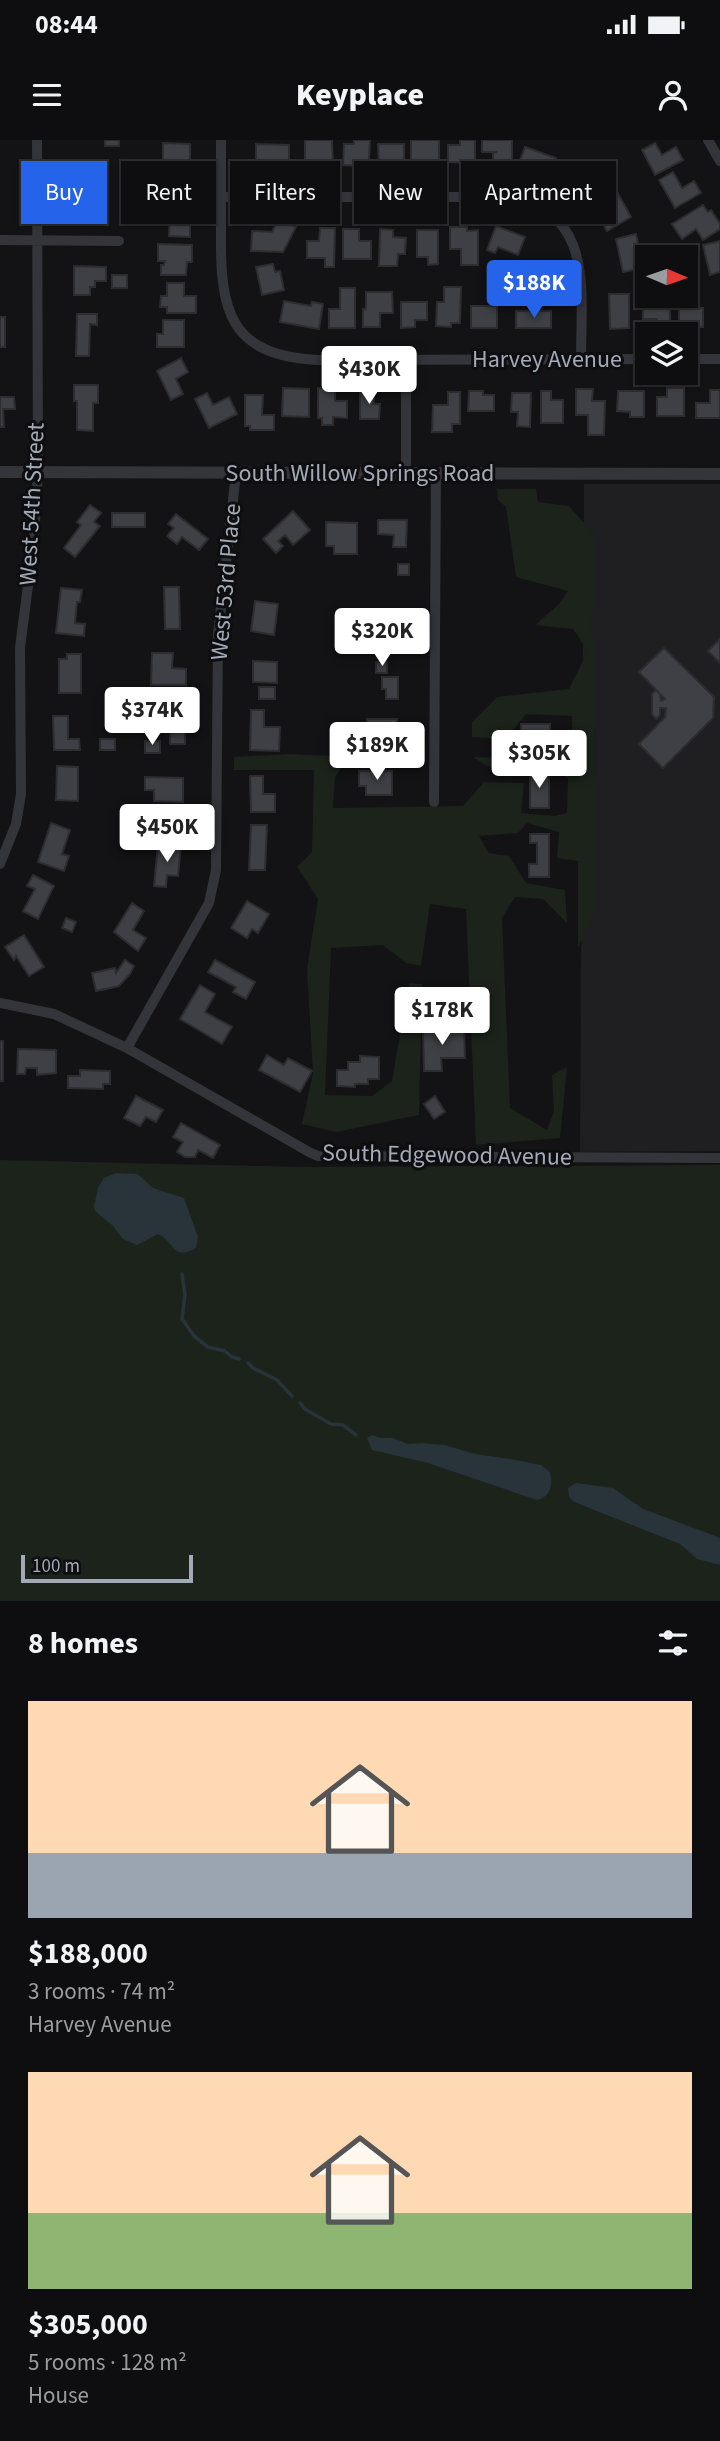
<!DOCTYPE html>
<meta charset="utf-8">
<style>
body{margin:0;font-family:"Source Sans 3",sans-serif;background:#171719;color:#f1f3f6;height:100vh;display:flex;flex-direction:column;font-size:26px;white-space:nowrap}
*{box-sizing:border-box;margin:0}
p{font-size:23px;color:#9b9c9f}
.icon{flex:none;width:38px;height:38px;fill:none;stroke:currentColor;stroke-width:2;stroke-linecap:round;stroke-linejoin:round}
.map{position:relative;height:1461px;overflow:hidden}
.drawer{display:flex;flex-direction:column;background:#0e0e10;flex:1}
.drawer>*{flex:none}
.guide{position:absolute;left:21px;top:21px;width:679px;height:63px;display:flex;gap:14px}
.needle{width:46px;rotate:92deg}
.controls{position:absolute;left:635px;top:105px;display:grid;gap:14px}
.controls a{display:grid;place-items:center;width:63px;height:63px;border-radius:0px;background:#0e0e10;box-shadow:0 2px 5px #0004,0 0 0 2px #2e2e30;font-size:35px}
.scale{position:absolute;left:21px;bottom:18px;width:172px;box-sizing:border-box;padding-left:7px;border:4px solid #a3aab7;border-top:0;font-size:19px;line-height:24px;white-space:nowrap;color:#a3aab7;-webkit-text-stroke:5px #0e0e10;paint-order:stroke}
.price{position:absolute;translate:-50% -60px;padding:0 16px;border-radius:7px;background:#fff;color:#222;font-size:23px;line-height:46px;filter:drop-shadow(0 2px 4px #0008)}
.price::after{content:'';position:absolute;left:50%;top:42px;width:21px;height:16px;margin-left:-10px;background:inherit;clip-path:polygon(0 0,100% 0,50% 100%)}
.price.active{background:#2563eb;color:#fff}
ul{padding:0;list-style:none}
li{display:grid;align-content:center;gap:14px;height:371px;padding:0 28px}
li span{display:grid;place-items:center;height:217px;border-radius:0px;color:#555}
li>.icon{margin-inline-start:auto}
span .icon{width:126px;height:126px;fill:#fffc;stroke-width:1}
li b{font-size:30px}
h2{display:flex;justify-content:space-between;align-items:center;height:84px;padding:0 28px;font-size:30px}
.chip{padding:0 24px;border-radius:0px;background:#0e0e10;box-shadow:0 2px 5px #0004,0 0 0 2px #2e2e30;font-size:24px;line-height:63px}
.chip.active{background:#2563eb;color:#fff}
.status{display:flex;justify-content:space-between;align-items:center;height:49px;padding:0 35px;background:#0e0e10;direction:ltr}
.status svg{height:19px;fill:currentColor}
header{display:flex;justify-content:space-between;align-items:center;height:91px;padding:0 28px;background:#0e0e10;font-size:32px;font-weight:800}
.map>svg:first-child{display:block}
.built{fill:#1f1f22}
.green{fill:#1b231b}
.water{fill:#28333a}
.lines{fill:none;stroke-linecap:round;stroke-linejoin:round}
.stream{stroke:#28333a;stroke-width:3.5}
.building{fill:#3f4045;stroke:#2d2d31;stroke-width:2}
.minor{stroke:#34353a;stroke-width:10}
.tertiary{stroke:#34353a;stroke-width:12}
.labels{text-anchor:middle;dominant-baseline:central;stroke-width:6;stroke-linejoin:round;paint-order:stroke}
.street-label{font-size:24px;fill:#a3aab7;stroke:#0e0e10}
</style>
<div class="status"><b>08:44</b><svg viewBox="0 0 49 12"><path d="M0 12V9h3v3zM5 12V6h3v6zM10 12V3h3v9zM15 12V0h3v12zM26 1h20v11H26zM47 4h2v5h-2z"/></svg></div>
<header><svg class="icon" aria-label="menu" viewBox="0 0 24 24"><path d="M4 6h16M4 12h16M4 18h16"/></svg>Keyplace<svg class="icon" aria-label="person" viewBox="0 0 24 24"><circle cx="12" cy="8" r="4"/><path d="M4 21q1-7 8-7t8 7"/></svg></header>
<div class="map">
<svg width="720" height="1461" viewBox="0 0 720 1461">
<rect width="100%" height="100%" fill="#131315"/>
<path class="built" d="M584 344H720V1011L580 1012Z"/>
<path class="green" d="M497 349H536L538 362 569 366 594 394V465L590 481 594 502 595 772 578 807V721L557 718 559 692 527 683 518 693 479 696 489 713 509 716 526 743 565 750 567 783 543 759 515 757 502 778 510 968 547 990 554 971 552 935 567 927 560 998 476 1005 466 769 430 764 421 826 406 823 383 805 331 808 325 955 372 956 392 941 409 843 422 844 419 975 336 992 302 984 313 933 307 829 318 759 297 727 312 712 314 630H234V617L290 614 350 617 335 637 333 668 463 666 484 642 524 643 521 673 555 676 567 673 568 639 557 628 487 626 473 617 573 619 572 576 526 574 506 599 472 597V582L497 557 569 549 588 511 573 489 535 485 558 465 568 451 516 437 506 367 498 360Z
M0 1020 304 1027 720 1025V1461H0Z"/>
<path class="water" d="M509 144H532L533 156 509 157Z
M116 1033 138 1034 153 1048 184 1058 198 1097 196 1108C173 1122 174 1101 158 1094L137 1105 123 1099 113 1086 95 1071 94 1066 98 1048 104 1038Z
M372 1295 381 1298H393L408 1304 422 1303 445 1305 475 1314 516 1320 541 1325 550 1332C553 1344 551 1357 537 1360L428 1323 372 1310 367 1298Z
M576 1343 613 1348 643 1369 718 1397 720 1399V1425L697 1419 680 1404 574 1362 569 1357 568 1348Z"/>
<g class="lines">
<path class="stream" d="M182 1134 185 1155 182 1179 194 1196 208 1207 225 1211 232 1217 239 1219
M248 1223 253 1228 277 1240 292 1256
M300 1263 305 1269 331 1284 343 1285 356 1295"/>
</g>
<path class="building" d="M105 0H119V6H105Z
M305 0H332L333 25H305Z
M354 0H370L369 22 360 21V26L343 25 344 4H354Z
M411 0H439V21H428V26H411Z
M460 0H475V23L448 22V5H460Z
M482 0H512V26L493 27V13L497 12H482Z
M163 3 190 4V28H163Z
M655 3 662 15 676 7 683 20 655 35 642 10Z
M256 4 289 5V22L272 21V25H256Z
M378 4H404V23L379 24Z
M525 7 556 18 550 34 519 23Z
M576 20 597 35 582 55 562 39Z
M78 26 98 27 97 39 92 38V49H96L95 64 108 65V78L93 77V67H77Z
M673 32 682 48 694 41 701 53 675 68 659 40Z
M155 36H179V50L191 51V66H159V64H154Z
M616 50 631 77 607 91 592 64Z
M703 65 708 72 711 70 720 84V89L703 100 696 89 682 99 672 84Z
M170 71 190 72V97L169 96Z
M279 78 296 87 283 112 251 111 252 91 272 92Z
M496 86 525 97 518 115 498 107 495 113 487 110Z
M450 87H467V91L478 90V125H461V109H450Z
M320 88H335L334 127H325V118H307V101H319Z
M343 89H359V101H371V119H343Z
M380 89 393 90V97L406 98 405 114H398L397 126H379Z
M417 90H438V124L428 125V117H417Z
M636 94 643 128 623 132 616 99Z
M720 101V132L710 135 703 105Z
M158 104 192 105V122H187L186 135H161V125H164L165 121H158Z
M273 124 275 132 280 131 284 150 262 155 256 127Z
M74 126 106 127V141H95V147H90V155H74Z
M112 135H127V148H112Z
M167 143H184V156H196V173H167V167H160L161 156H167Z
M444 147H461L460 183H451V187L436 186 437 162H444Z
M340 148H355V188H329V169H340Z
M366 152H392L393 173H380V187H363V169H366Z
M609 154H629V188L610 189Z
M643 160H670V188H657V179H643Z
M284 161 311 166 312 162 323 164 319 189 280 182Z
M401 162H427V180H415V187L401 188Z
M471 166H497V188H471Z
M679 168H703V187H679Z
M516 171H551V188H516Z
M77 174H97V185L90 184 89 216H76Z
M0 177H5V207H0Z
M163 180H184V207H157V194H163Z
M181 218 188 232 176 239 183 254 171 260 157 231Z
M74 245H98V263H93V291L77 290V261H74Z
M283 248 309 249V277L282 276Z
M318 248H335V261H347V278L333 277V285H322V278H318Z
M667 248H684V276H657V257H667Z
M576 249H593L592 261H605L604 295H588V275H576Z
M710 250H720V278H696V263H710Z
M360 251H374V264H380L379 279H360Z
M469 251H483V255H494V271H468Z
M541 251H551V260H563V283H541Z
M618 251H644V277H630V272L617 271Z
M448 252H460V284H452V292H432L433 265H448Z
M207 253 213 265 229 257 237 274 209 288 195 259Z
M512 253H531L530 287 517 286 518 272H511Z
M245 255H263L262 275H274V290H250V286H245Z
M0 257H14L15 269H3L4 287H0Z
M90 365 101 373 94 382 100 386 75 417 64 408 81 385 77 382Z
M293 371 310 390 293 405 285 395 278 401 283 406 276 413 263 399Z
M112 373H145V387H112Z
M176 374 208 399 199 410 182 397 177 404 167 396 174 388 168 384Z
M378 380H407L406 407H393L394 395 378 394Z
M326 382 357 383V414H334V406H326Z
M398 424H409V435H398Z
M164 447H179L180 489H165Z
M61 448 82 450 80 462H77L75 483 85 484 84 496 56 493Z
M255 461 278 464 274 495 251 491Z
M375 475H400V493H387V508H375Z
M720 499V523L708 511Z
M664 508 714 557 713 578 663 628 639 604 665 577 666 568H660V575L656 579 652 574V554L656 550 660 554 661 561 665 559 639 532Z
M152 513H173L172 528 186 529V545H151Z
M67 514H81V553H59V519H67Z
M253 521 277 522V543L253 542Z
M376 522H387V533H376Z
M382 537H398V559H386V549H382Z
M259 547H275V559H259Z
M251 570H264V587H280L279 611 250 610Z
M53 576H68V599H79L80 610H54Z
M170 576 185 577V604H170Z
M367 579H397V598H377V609H361V598H367Z
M521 584H550V596H537V604H521Z
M100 599H115V610H100Z
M145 601H160V613H145Z
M537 607H548V618H537Z
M57 626 78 627V661L56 660Z
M359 631H392V655H366V646H359Z
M530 631H549V668H530Z
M250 636H263V654H275V672H251Z
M145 637 183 638V662L154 661V650H145Z
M51 683 70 690 62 714 69 716 64 731 38 722Z
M251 685H267L265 730H249Z
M530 694H549V737H529V724H537V703H530Z
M158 704 181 706 178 736 167 735 166 747 154 746Z
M33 735 54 746 38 779 23 771 35 749 27 746Z
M247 761 269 774 258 793 252 789 247 798 231 788Z
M132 763 144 771 133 790 146 798 138 811 114 792Z
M66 778 76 782 72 792 62 788Z
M24 795 44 827 29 836 16 816 14 820 5 807Z
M125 820 134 826 130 834 119 846 96 851 92 833 115 828 116 833Z
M215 820 255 842 246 859 233 852 236 847 208 832Z
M200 845 215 854 205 872 232 887 222 904 180 879Z
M464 889 465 918H441L442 931H424L423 890Z
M0 901H3V941H0Z
M18 909 56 910V933L37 935V928H26L25 934H17Z
M267 915 284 925 288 918 312 931 300 952 259 930Z
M360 916 379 917V939H368V944H355V947L337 946V930H348V922H360Z
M80 930 110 931V944H103V949L68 948V936H80Z
M136 956 163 970 156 982 146 977 140 986 124 978Z
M435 956 445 972 434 979 424 964Z
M181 983 220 1005 213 1018 198 1010 195 1017H185L177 1012 183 1002 173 997Z"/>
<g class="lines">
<path class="minor" d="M221 0C221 31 221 61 221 92 220 171 229 216 319 220L648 219
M708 0 720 21
M221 57H503C595 67 581 150 581 219
M0 100 119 101
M686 219H720
M406 333V220
M434 662 436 333
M0 724 16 684 21 654 20 508 34 399 38 332 37 0
M0 863 54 874 127 908 309 1012 318 1016 720 1018
M127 908 209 763 216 730 218 494 236 333"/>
<path class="tertiary" d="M0 332 720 334"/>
</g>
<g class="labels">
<g class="street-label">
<text x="547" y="219">Harvey Avenue</text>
<text x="360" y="333">South Willow Springs Road</text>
<text transform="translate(32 364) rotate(-87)">West 54th Street</text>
<text transform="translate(226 442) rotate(-85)">West 53rd Place</text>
<text transform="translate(447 1015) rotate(1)">South Edgewood Avenue</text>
</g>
</g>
</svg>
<div class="controls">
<a><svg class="needle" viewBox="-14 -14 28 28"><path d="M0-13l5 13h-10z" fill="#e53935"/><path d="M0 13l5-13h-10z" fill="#9b9c9f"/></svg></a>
<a><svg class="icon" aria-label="layers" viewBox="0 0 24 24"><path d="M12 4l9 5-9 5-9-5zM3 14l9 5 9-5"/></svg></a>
</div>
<div class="scale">100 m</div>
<b class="price active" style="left:534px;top:180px">$188K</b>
<b class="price" style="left:369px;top:266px">$430K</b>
<b class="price" style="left:382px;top:528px">$320K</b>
<b class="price" style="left:152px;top:607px">$374K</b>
<b class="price" style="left:377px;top:642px">$189K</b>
<b class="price" style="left:539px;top:650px">$305K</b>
<b class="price" style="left:167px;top:724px">$450K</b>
<b class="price" style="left:442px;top:907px">$178K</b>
<div class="guide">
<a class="chip active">Buy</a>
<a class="chip">Rent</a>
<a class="chip">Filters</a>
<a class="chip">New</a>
<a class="chip">Apartment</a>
</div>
</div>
<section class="drawer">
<h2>8 homes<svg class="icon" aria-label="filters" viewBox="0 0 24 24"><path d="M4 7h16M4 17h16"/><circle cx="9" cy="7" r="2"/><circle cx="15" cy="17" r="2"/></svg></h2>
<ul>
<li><span style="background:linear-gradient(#ffd9b3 70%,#9aa5b1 0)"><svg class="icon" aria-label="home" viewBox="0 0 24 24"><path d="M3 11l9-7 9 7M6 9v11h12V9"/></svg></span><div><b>$188,000</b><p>3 rooms · 74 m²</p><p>Harvey Avenue</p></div></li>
<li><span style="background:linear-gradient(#ffd9b3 65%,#8fb573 0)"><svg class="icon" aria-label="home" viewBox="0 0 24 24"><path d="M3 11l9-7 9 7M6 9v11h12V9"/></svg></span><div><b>$305,000</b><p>5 rooms · 128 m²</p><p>House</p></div></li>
</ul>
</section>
